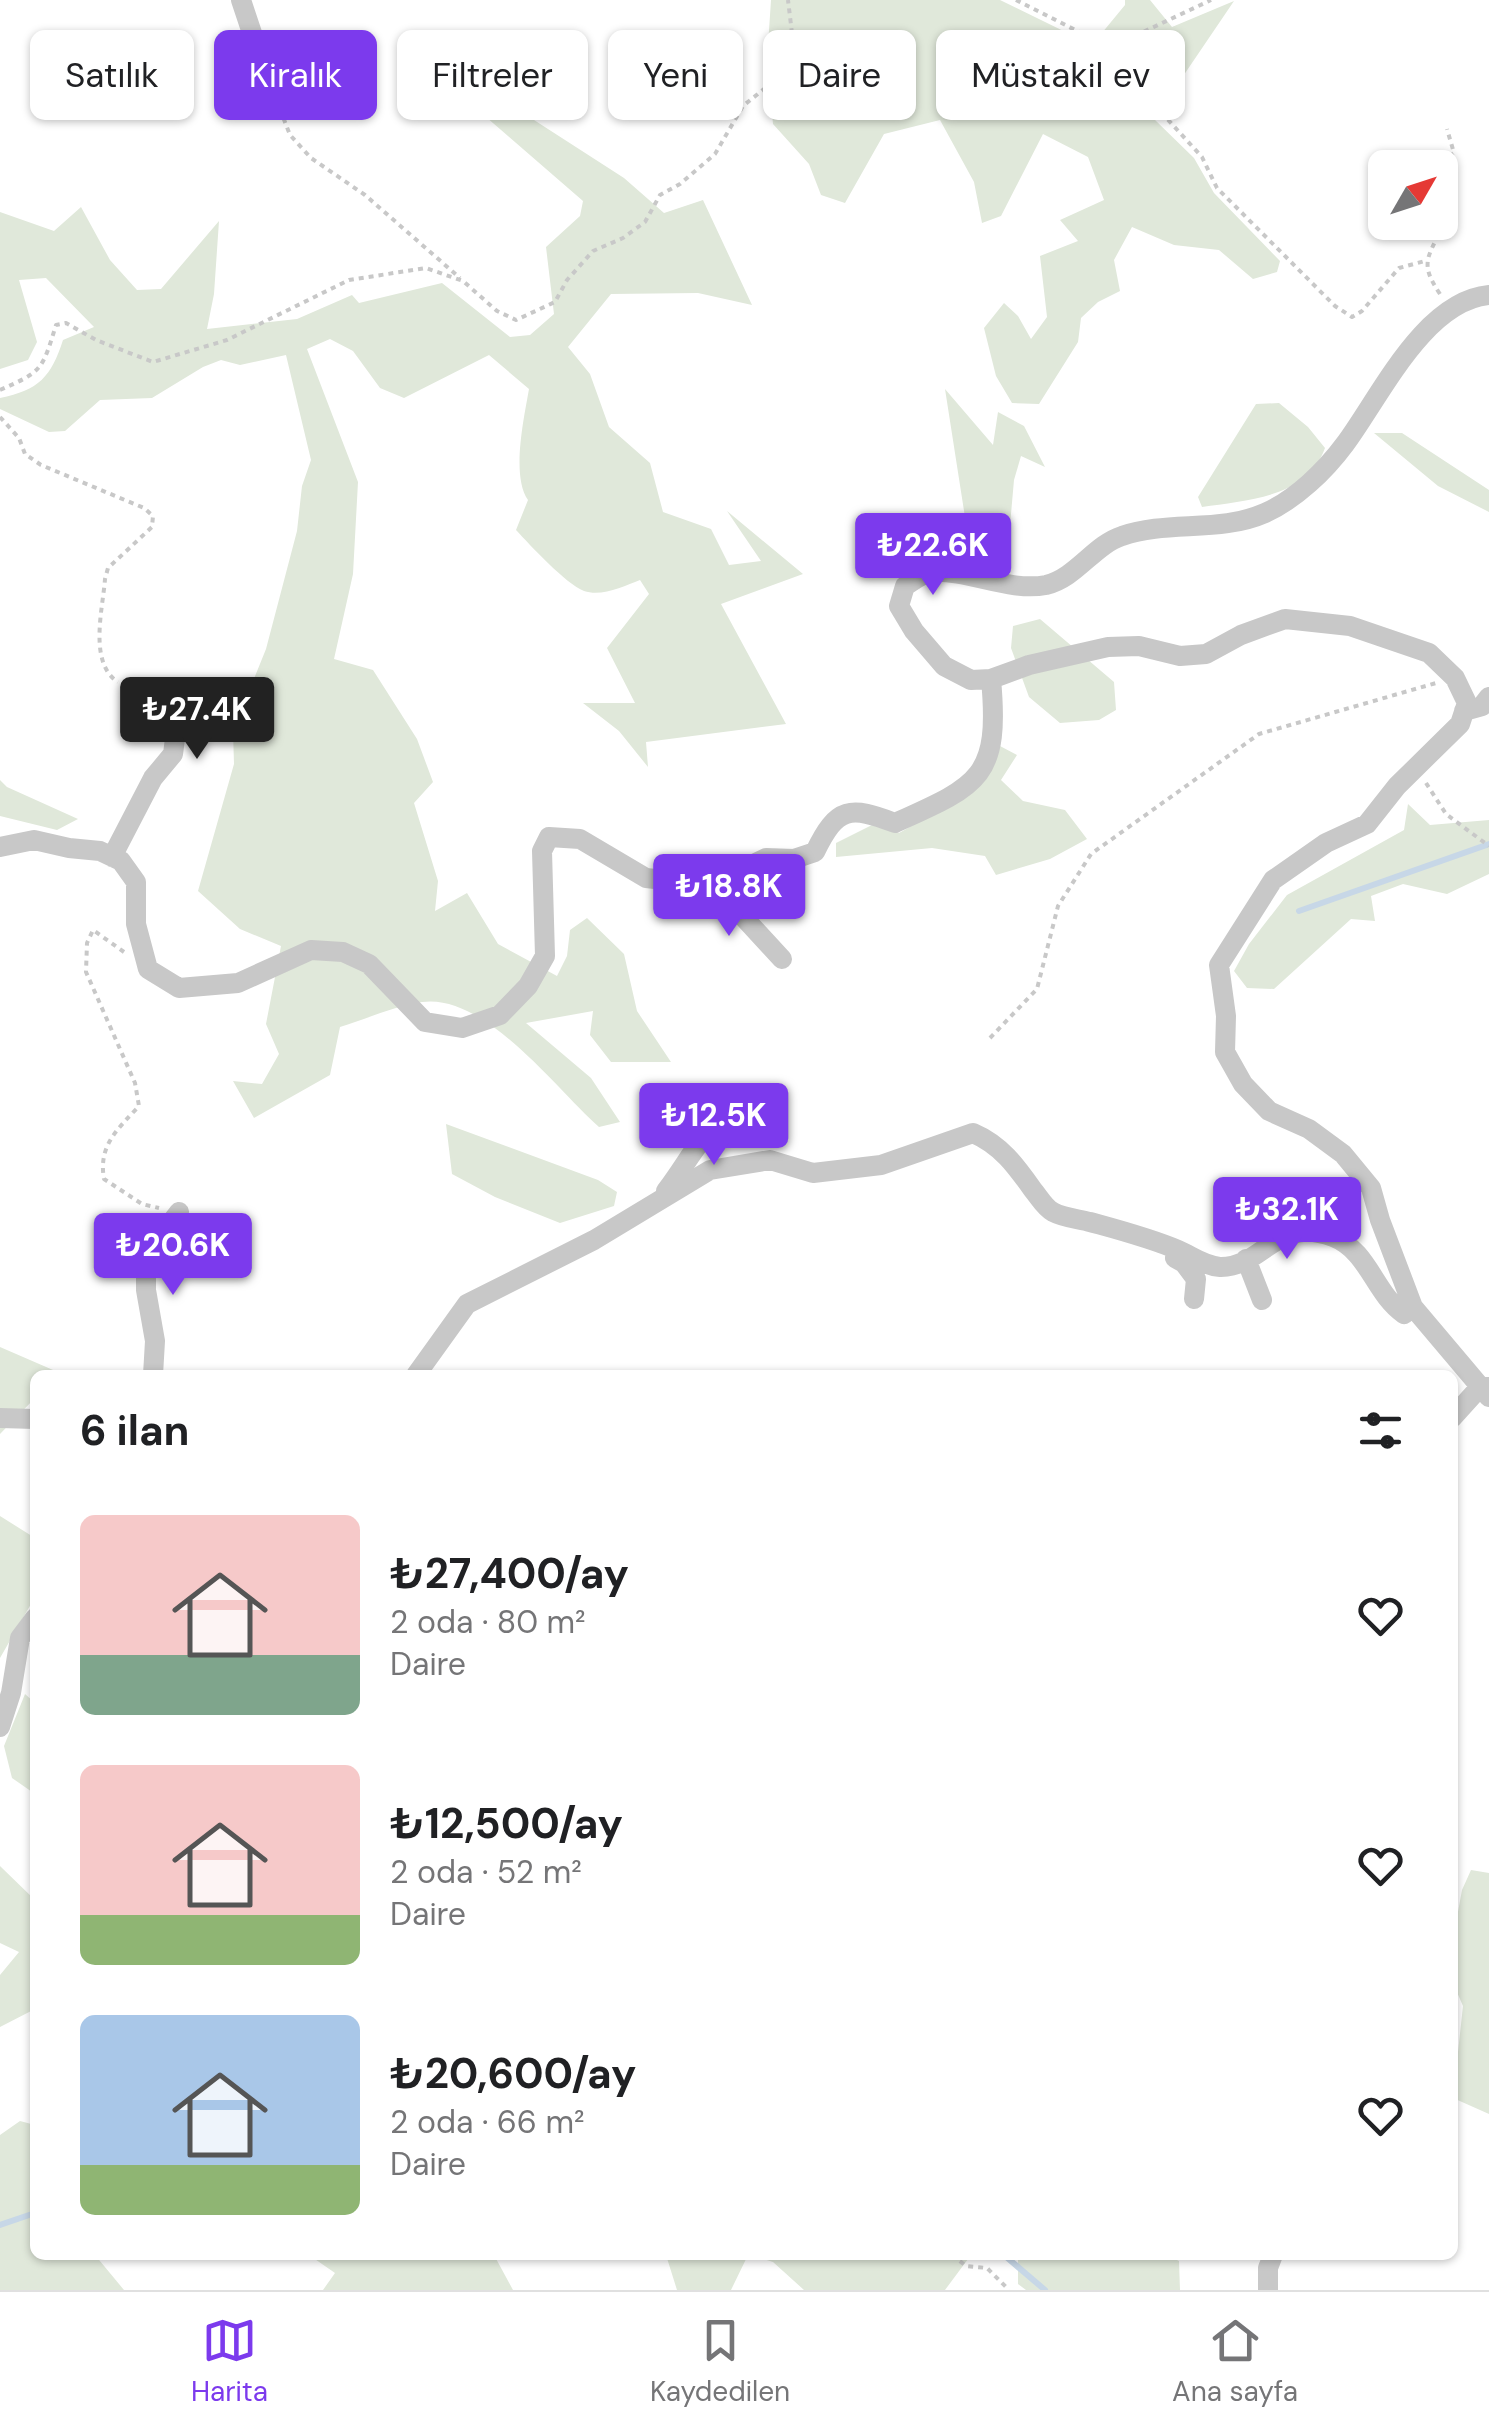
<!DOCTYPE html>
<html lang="tr">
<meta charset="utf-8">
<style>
body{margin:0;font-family:"DM Sans",sans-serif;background:#f2f2f2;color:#202124;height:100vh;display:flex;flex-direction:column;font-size:38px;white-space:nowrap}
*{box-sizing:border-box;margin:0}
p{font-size:32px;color:#757577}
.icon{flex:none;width:55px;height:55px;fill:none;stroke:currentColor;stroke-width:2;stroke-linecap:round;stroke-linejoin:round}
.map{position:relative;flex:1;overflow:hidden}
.sheet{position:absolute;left:30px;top:1370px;width:1428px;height:890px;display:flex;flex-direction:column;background:#fff;border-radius:15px;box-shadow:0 2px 8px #0004}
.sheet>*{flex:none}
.guide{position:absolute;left:30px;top:30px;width:1430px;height:90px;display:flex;gap:20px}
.needle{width:65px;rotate:51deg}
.fabs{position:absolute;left:1368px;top:150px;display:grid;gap:20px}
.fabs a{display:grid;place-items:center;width:90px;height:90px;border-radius:15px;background:#fff;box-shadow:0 2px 8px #0004;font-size:50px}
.price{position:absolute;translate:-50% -85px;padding:0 22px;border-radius:10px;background:#7c3aed;color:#fff;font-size:32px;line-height:65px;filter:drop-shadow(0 2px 5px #0008)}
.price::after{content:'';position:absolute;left:50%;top:60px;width:30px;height:22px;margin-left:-15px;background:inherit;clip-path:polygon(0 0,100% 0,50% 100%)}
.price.on{background:#222;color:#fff}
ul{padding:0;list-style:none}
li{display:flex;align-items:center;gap:30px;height:250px;padding:0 50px}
li span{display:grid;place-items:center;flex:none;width:280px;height:200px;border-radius:15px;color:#555}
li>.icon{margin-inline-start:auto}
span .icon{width:120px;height:120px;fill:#fffc;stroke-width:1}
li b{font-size:42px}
h2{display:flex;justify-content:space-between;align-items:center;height:120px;padding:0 50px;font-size:42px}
.pill{padding:0 35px;border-radius:15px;background:#fff;box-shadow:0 2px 8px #0004;font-size:35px;line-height:90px}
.pill.on{background:#7c3aed;color:#fff}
.menu{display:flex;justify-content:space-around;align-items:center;height:140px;border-top:2px solid #e0e0e0;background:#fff;font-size:28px;color:#757577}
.menu a{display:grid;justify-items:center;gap:5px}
.menu .on{color:#7c3aed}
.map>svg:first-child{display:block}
.green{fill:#e0e8da}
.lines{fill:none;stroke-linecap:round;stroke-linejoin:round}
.stream{stroke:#c7d7e7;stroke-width:6}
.path{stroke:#c8c8c8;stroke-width:4;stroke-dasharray:5 5;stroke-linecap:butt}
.street{stroke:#c8c8c8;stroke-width:20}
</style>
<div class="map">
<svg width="1489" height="2290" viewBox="0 0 1489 2290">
<rect width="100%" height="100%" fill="#fff"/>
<path class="green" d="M771 0H1000L1092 45 1125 5V0H1150L1172 27 1234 1 1154 119 1194 158 1214 193 1280 261 1277 272 1253 279 1219 250 1174 245 1132 227 1114 260 1120 291 1098 302 1081 318 1078 342 1039 404 1012 403 996 376 984 328 1004 303 1018 316 1031 339 1047 317 1040 256 1078 241 1060 220 1104 200 1088 157 1043 134 1001 216 982 223 974 182 940 120 884 134 845 203 821 195 809 164 773 124 767 61Z
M421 47 624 178 664 213 703 200 752 305 698 293 611 294 568 347 590 374 609 427 650 463 663 512 711 529 729 565 761 561 727 511 803 574 721 604 786 724 646 742 648 767 619 731 583 703H635L607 648 649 594 640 580C624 586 602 597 584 591 566 584 530 545 516 530L528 500C511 476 524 418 529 389L489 355 404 398 380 388 353 351 330 339 307 349 358 482 353 574 334 659 373 670 417 739 433 782 414 803 438 881 435 911 467 893 498 944 557 976 567 956 570 930 587 918 624 954 637 1011 671 1062H611L590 1035 593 1011 526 1023 591 1078 620 1122 599 1127C556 1089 485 993 422 1002 395 1006 366 1019 340 1027L330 1075 254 1118 233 1081 262 1084 279 1054 266 1024 281 946 240 929 198 891 234 764 233 731 266 649 297 531 302 486 311 460 286 355 240 365 221 360 203 367 152 398 100 400 65 431 49 432 0 409V398C39 390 51 377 63 340L94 327 46 278 19 280 37 342 28 360 0 369V212L54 231 81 207 110 260 137 290 161 289 219 221 214 294 207 329 297 319 352 295 359 303 442 283 510 337 530 335 554 314 546 247 580 216 583 201 412 53Z
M945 389 993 445 998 412 1024 426 1045 467 1021 456 1014 480 1008 548 997 560 957 551 967 530Z
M1279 403 1308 427 1325 448C1307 498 1247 500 1202 507L1198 497 1256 404Z
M1374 433H1402L1489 490V512L1438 486Z
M1040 619 1114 682 1116 710 1099 720 1060 723 1029 697 1011 648 1013 626Z
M1000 746 1017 755 1001 780 1023 801 1065 810 1087 839 1050 859 996 875 985 856 932 848 836 857V843L872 825 899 833C941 810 980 792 1000 746Z
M0 780 7 787 78 819 57 830 0 816Z
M1408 804 1430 825 1489 820V874L1447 894 1403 884 1371 896 1375 921 1351 919 1274 989 1247 988 1234 971 1249 944 1287 895 1404 830Z
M446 1124 598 1180 617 1192 614 1206 560 1223 495 1197 452 1174Z
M0 1347 60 1373 35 1375V1398L0 1434Z
M0 1516 35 1538V1597L0 1658Z
M25 1694 35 1703V1794L12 1778 4 1746Z
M0 1866 35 1900V2009L0 2027V1975L19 1952 0 1943Z
M1471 1870 1489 1873V2114L1453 2098 1463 2006 1453 1983V1939L1462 1890Z
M20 2121 35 2125V2255H95L124 2290H0V2135Z
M309 2255H494L513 2290H323L335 2273Z
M666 2255H748L731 2290H677Z
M751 2255H971L945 2290H804L773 2262Z
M1018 2255H1167L1179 2261 1180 2290H1026L1018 2284Z"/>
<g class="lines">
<path class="stream" d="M1299 911 1489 844
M0 2225 35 2213
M1004 2255 1045 2290"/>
<path class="path" d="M1016 0 1097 41H1124L1211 0
M1112 41 1121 69 1141 82 1150 100 1202 157 1217 188 1335 306 1352 317 1362 311 1399 268 1425 261
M269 81 290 135 311 158 365 195 460 278
M1433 168 1454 153 1447 129
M1440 294C1419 263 1428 258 1442 227L1440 219
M0 390C43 371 42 370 56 325L66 323 96 340 153 362 227 340 349 280 426 268 463 281 497 311 516 320 555 302 567 280 593 251 623 238 645 222 660 195 680 184 715 154 743 106 780 76 794 50 788 0
M0 417 19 438 25 454 41 465 144 508 153 516 152 527 108 568 105 579C103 608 88 663 118 682
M1426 783 1446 814 1489 846
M124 952 93 930 87 943 86 972 135 1083 139 1106C118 1129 98 1145 104 1179L142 1204 159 1208
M990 1038 1037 989 1058 906 1091 854 1259 734 1436 683
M952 2255 966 2266 987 2268 1009 2290"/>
<path class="street" d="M241 0 262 63
M1464 711 1482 706 1489 697
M0 847 34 840 69 848 100 851 121 861 136 882V924L148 969 179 988 238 983 311 950 343 952 369 964 425 1022 462 1028 500 1015 528 986 545 956 542 851 549 837 580 839 646 878 710 885 766 858 794 859 815 852C837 806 850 806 895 823 980 785 1000 777 991 679
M112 857 153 778 173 754 176 731 168 707 132 689
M713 884 782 959
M666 1191C708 1135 696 1122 771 1138
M1175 1258 1184 1263 1196 1279 1194 1299
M1246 1259 1262 1300
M1413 1307 1489 1397
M153 1375 155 1341 146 1290V1255L179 1212
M416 1375 467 1304 594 1240 710 1170 770 1160 813 1173 881 1165 973 1133C1001 1145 1016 1166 1033 1190 1039 1197 1045 1208 1053 1212 1064 1218 1079 1219 1090 1222 1119 1230 1150 1238 1178 1250 1192 1256 1204 1266 1220 1267 1263 1268 1276 1215 1333 1237 1369 1251 1374 1293 1404 1314L1413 1307 1380 1220 1371 1188 1343 1154 1309 1129 1269 1111 1243 1084 1225 1052 1226 1016 1219 965 1273 880 1326 843 1367 824 1397 786 1460 724 1467 703 1455 678 1429 653 1350 626 1285 619 1241 635 1206 654 1180 656 1139 646 1108 647 1029 665 991 679 971 680 944 666 914 631 899 606 905 586C913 581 923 573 932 572 969 570 1009 592 1046 585 1076 578 1094 545 1122 536 1167 520 1220 533 1265 513 1296 499 1325 471 1345 444 1380 397 1424 301 1489 295
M0 1418 35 1419
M1452 1418 1480 1387H1489
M0 1727 11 1693 20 1638 35 1618
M1268 2290V2268L1273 2255"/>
</g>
</svg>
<div class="fabs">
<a><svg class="needle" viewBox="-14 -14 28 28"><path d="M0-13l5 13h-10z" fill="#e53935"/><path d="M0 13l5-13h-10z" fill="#757577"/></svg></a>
</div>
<b class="price" style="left:933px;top:598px">₺22.6K</b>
<b class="price on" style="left:197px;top:762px">₺27.4K</b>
<b class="price" style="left:729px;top:939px">₺18.8K</b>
<b class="price" style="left:714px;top:1168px">₺12.5K</b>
<b class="price" style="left:1287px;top:1262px">₺32.1K</b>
<b class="price" style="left:173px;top:1298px">₺20.6K</b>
<div class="guide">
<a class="pill">Satılık</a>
<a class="pill on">Kiralık</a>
<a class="pill">Filtreler</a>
<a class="pill">Yeni</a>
<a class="pill">Daire</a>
<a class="pill">Müstakil ev</a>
</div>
<section class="sheet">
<h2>6 ilan<svg class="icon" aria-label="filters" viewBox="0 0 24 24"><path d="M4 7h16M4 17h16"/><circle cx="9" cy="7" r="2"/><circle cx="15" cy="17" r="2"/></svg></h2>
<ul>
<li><span style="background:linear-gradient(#f6c9c9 70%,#7fa58c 0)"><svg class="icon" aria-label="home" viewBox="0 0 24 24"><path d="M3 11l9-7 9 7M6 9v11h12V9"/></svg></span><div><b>₺27,400/ay</b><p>2 oda · 80 m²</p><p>Daire</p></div><svg class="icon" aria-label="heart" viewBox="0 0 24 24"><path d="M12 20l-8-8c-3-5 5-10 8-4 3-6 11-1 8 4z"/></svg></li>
<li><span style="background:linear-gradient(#f6c9c9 75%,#8fb573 0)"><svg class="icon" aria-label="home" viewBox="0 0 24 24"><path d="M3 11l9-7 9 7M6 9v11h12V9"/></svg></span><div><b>₺12,500/ay</b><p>2 oda · 52 m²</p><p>Daire</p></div><svg class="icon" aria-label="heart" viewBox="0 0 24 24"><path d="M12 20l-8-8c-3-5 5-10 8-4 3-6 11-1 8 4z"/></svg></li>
<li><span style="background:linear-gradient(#a9c7e8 75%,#8fb573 0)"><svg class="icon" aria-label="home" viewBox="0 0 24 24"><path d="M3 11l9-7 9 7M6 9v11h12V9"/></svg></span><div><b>₺20,600/ay</b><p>2 oda · 66 m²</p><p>Daire</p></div><svg class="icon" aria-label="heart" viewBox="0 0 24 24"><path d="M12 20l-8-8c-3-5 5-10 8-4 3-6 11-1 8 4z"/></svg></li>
</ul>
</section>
</div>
<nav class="menu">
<a class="on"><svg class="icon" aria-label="map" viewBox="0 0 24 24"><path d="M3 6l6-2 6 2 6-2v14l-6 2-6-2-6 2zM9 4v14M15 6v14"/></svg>Harita</a>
<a><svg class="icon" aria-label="saved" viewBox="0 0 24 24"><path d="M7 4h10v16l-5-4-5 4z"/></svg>Kaydedilen</a>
<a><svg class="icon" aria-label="home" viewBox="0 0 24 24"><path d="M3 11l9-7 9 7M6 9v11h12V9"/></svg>Ana sayfa</a>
</nav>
